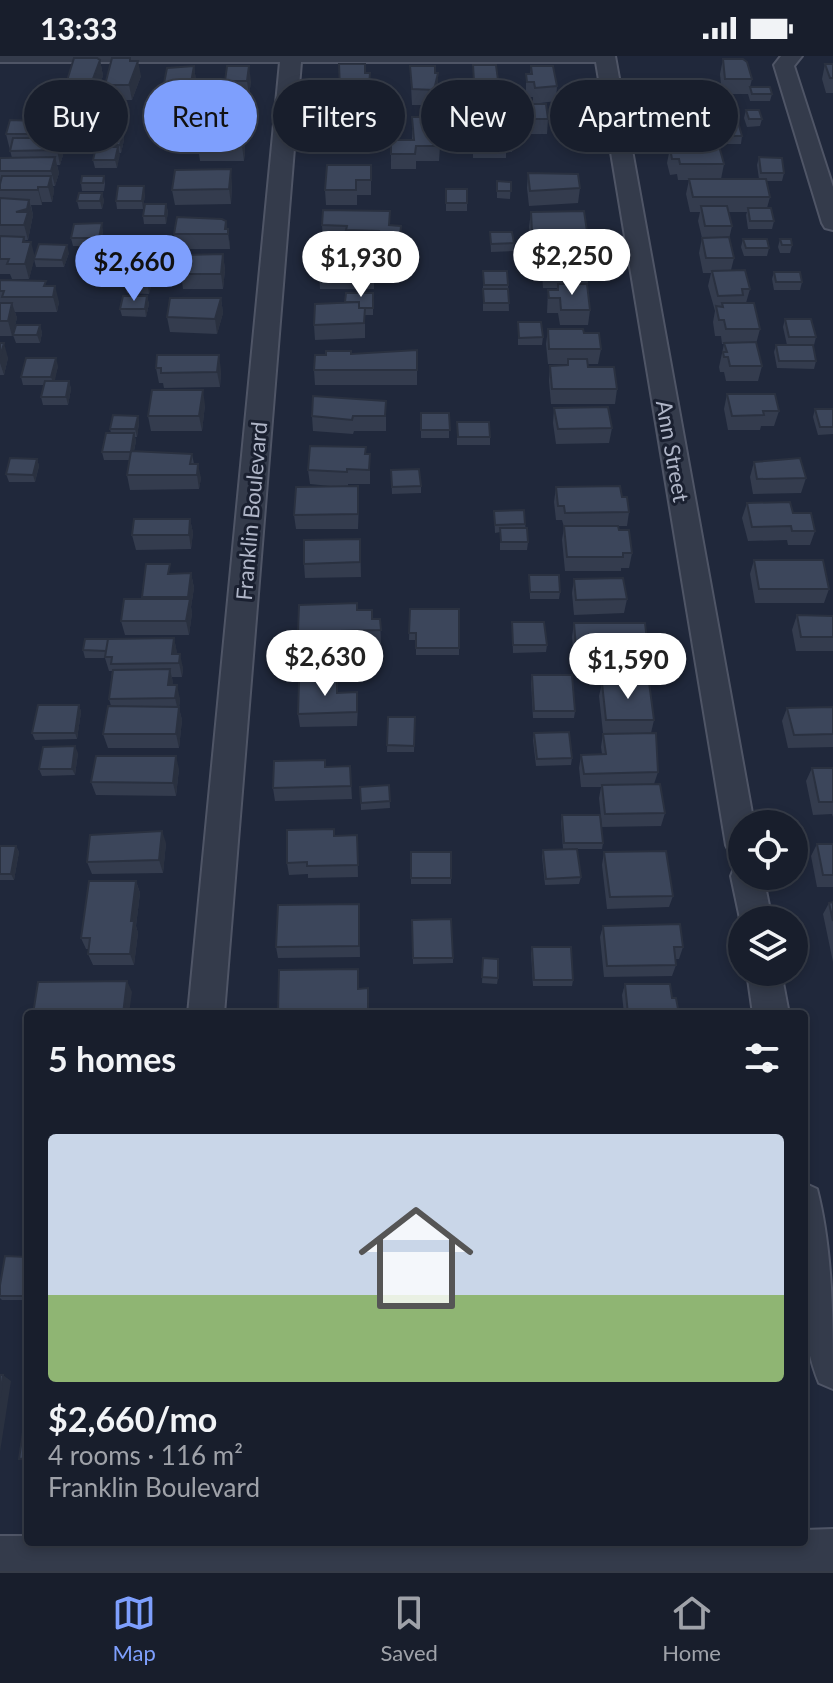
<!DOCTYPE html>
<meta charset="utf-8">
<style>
body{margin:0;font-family:Lato,sans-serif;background:#212734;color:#f1f3f6;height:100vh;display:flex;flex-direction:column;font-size:30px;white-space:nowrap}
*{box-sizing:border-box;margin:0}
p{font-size:26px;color:#9fa2a9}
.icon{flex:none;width:44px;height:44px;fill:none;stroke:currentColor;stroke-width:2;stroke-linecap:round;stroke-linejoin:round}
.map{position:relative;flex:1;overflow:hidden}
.drawer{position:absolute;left:24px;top:954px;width:784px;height:536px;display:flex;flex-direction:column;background:#181e2c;border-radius:8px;box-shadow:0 4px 12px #0003,0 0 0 2px #363c48}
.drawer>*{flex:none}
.guide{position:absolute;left:24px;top:24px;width:786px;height:72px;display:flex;gap:16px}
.tools{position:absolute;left:728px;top:754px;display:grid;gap:16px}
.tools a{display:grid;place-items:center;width:80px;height:80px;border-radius:50%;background:#181e2c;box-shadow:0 4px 12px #0003,0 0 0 2px #363c48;font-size:40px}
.price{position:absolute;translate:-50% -68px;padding:0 18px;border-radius:28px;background:#fff;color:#222;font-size:26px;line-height:52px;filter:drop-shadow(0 2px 4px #0008)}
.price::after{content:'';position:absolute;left:50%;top:48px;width:24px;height:18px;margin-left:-12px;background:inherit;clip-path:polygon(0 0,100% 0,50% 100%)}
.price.selected{background:#7e9ffd;color:#111}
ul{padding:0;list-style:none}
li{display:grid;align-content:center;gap:16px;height:424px;padding:0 24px}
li+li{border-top:2px solid #363c48}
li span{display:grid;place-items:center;height:248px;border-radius:8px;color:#555}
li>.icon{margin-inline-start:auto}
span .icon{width:144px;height:144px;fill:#fffc;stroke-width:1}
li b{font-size:34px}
h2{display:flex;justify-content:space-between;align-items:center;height:96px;padding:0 24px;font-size:34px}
.tag{padding:0 28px;border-radius:36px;background:#181e2c;box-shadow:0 4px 12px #0003,0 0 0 2px #363c48;font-size:28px;line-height:72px}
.tag.selected{background:#7e9ffd;color:#111}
.status{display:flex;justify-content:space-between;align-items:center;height:56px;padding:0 40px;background:#181e2c;direction:ltr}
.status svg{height:22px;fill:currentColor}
.dock{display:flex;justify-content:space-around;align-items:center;height:112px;border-top:2px solid #363c48;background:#181e2c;font-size:22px;color:#9fa2a9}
.dock a{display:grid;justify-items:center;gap:4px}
.dock .selected{color:#7e9ffd}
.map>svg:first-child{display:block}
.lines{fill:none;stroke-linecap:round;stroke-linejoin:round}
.minor-casing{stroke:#4f5566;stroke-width:4}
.minor{fill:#343b4b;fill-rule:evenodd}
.wall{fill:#343c4e}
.shaded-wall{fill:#2a3140}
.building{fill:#3c465b;stroke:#2a3140;stroke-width:2}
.labels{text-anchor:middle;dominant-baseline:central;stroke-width:6;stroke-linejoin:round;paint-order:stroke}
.street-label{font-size:22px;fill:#afb5c7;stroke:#1a2030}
</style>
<div class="status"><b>13:33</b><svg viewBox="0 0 49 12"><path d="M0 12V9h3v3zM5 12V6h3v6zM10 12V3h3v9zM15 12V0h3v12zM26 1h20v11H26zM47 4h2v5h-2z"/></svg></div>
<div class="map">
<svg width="833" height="1515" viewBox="0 0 833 1515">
<rect width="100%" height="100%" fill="#20283b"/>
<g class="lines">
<defs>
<path id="minor" d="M0 0H615L754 768H742V803L731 799 726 789 596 6H301L224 958H188L280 6H0Z
M781 0H802L794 10 833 131V174L825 172 822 167 774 9Z
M742 808V820H763L772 864H742V872L731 820 735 810Z
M747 916H781L789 958H753Z
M804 1127 817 1133C833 1194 833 1269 833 1333L819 1327C794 1267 804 1191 804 1127Z
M833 1473V1515H0V1480H28V1486H804V1474Z"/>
</defs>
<use href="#minor" class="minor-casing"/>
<use href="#minor" class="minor"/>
</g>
<path class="wall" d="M723 3 752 23 750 31 772 38 770 45H750L748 38H722L720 18Z
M100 4 103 20 94 43H92L95 57 93 67H80L79 70H74L72 76H66L67 81 64 93H61L63 99 60 109H57L59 117 55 130H53L54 135 52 146H42V149H31L33 159 28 184H25L26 186 35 201 69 197 64 211H36L34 203 29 223H12L10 218H0V102H12L6 78 34 65 30 51 69 38 66 28Z
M131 5 141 20 132 44H108L105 29Z
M339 8H365V17H370V46L374 54 372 79H352L354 51 340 49Z
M825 8H833V37H826L822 23Z
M473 9 502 53 501 68H479V57H474Z
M194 10 196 25 193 42H184L182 51 194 52 195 59 193 70H178L176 62 178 53H164L162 37Z
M410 10 435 17 438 32 434 49H412Z
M531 10 557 30 556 45 533 48V41H526V18H530Z
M225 25H251L249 40H226Z
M513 48 548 63 547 78H513L512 63Z
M746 54 762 63 760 70 747 71 744 62Z
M394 55 393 65H380V57Z
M460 58 478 70 506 73 513 81 512 96H506V102H473V79H460Z
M412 61 440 90 439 105H416V113H391V84H412Z
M676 63 703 67 714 71 715 66 742 80 741 88H717L715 79 713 90 724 108 721 123H759L757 109 759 101 784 117 782 125H766L770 141 767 152 774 165 772 173H748L746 159 747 156H729L732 170 729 183 734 202 731 214 750 233 746 247 760 273 756 288 762 310 758 325H726L724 316H720L719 311 724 288H722L721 280H715L713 266 715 255 708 230 711 217H703L699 197 702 182 698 165 700 156H690L686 138 689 124H678L677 118 670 119 667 107 670 92 676 91 674 78Z
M123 76 124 84 121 97H119L117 112H95L93 104 97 89Z
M243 78 245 94 244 105H200L198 90 215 81Z
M371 109V139H357V149H326L325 134Z
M528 117 580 132 578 147 529 150 527 132Z
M104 120 105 128 104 135H82L81 127Z
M497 126H511L510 143 497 142Z
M232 128 231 148 175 149 172 134Z
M446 133H467V155H446Z
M102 137 104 145 102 153H79L77 145Z
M145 138 143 153H117L116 145Z
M166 148 168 156 166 168H144L143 160Z
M531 156 587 175 586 190 531 191 529 171Z
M226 165 230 189V193H177L174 178Z
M322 169 401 170 400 196H378V190L347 189V185L323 184Z
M103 175 100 190H73L71 182Z
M490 176 514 187 513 195 491 196Z
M743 183 769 192 767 200H744L741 191Z
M780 183 792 189 790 197H780L778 191Z
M223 198 225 214 223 233H183L181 218Z
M543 201 590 216 587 231 590 254 588 269H560L558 257H547L548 234H557V232H543L542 216Z
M383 202 384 227H374V233H320L319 218Z
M483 215 508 229 509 255H483Z
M774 216 802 226 800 234H774L772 223Z
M151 218 152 226 149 238 127 237 125 230Z
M0 224 47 230 59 246 57 256H15L17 262 12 280H0Z
M373 237V259H365V282L315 284 314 269 345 246Z
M147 240 149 248 146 261 122 260 120 253Z
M221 242 223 257 217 278 170 276 167 261Z
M785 263 816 281 814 289H812L816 305 814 313 777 312 774 296 776 289H787L783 271Z
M518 266 543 281 542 289H518Z
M40 269 42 277 40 287H16L13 279Z
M548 273 584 277 601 293 598 308H588V311L617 333 615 348H551L549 325 550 310 567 309V308H548L546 288Z
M0 287 8 302 4 319H0Z
M417 294V329H315L314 314 326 299Z
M58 310 54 325H69L71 333 68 349H43L41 341 44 329H23L21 321Z
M156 312 221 314 220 331 164 332 163 327H159Z
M727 338 779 355 774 370H761L760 374H728L724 353Z
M386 345V375H354L353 378 313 375 312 360Z
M205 349 202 375H151L148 360Z
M554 352 612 372 609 387 556 388 553 367Z
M815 353H833V378L818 379 813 361Z
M421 357H449V382H421Z
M138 360 139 367 137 381H135L136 385 134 395 192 398 194 408 201 422 199 433 130 434 127 419 129 404H104L102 396 111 377 110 373Z
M457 366 490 381V389H457Z
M366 398H370V428H348V430L359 445 358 473H296L294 459 340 431 310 428 308 414Z
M37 403 39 410 35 426H9L6 418Z
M754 406 806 422 801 437 753 438 750 421Z
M391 414 421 430V437L392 438Z
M556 431 622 441 629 456 627 470H619V474L632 497 629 512H621V515H565L562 484 564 471 562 464H556L554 446Z
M747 447 793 457 815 475 810 489H788L787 484 748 485 742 462Z
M494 455 525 468 528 486 527 494H500V476L495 477Z
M190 463 193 477 191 493 136 494 132 479Z
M360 483 361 521 305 522 304 508Z
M754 504 829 533 824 547H755L750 518Z
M191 517 194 532 191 551 192 557 189 579H125L121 565 142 543V541L172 518Z
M529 519 560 536 559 543H530Z
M574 523 627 543 624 557 574 559 572 537Z
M410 553H459V599H416V584H409Z
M357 554 372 563H380L381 588 300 590 298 576Z
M797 559 833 560V595H796L792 574Z
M512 566 547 589 546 596 513 597Z
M574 567 649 602 646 616H575L572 581Z
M174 582 177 598 183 612 182 621H172L173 629 180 643 179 652 182 664 179 692H108L103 678 111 650 109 643 112 615H109L105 602H85L83 594Z
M532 619 575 655 574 662H533L531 626Z
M602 627 654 664 651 677 658 716 654 728 665 757 661 770 602 771 599 742 601 731H581L579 712 581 699 602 698 601 691 603 677 599 640Z
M79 649 81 656 77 683 35 684 32 677Z
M358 650 357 670 300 671 298 658Z
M833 651V691L788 692 782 665 787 652Z
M388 661H415L414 696H387Z
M534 677 572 702 571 709 536 710 533 684Z
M78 697 75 719 42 720 39 713Z
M350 710 352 743 275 745 273 732 326 711Z
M812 712H833V761L832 758 813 759 806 725Z
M179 713 176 740 96 739 91 726Z
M389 729 390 752 361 754 360 731Z
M562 759 603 787 602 793H577L581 821 579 828 545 829 542 800 543 794 563 793 561 766Z
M357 779 358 821 308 822V818L289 819 287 807 334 780Z
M166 787 163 817 92 818 87 806Z
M817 788H833V831H817L811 800Z
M0 790H16L19 796 14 824H0Z
M411 796H451V828H411Z
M604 796 673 840 669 851 607 853 602 809Z
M136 825 140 837 136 870 138 877 134 909H93L88 898 89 893H86L81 882Z
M833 846V906L823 858 829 847Z
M359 848 360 901 278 902 276 891Z
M412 864 453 902V907L413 908Z
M603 870 683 891 679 903H675L676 909 672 920 604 921 600 881Z
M532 891 573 924 572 930H533L531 897Z
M483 902 498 922 497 928 482 927Z
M625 928 679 958H624L622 939Z
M368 932V958H278V956L359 933Z
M28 1201V1244H2L0 1242V1229Z"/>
<path class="shaded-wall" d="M100 4 103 20 94 43 91 28Z
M138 5 141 20 132 44 129 29Z
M194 10 196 25 193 42 191 27Z
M249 10 251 25 249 40 247 25Z
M438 17V32L434 49V34Z
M182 27 184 42 182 53 180 38Z
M92 41 95 57 93 67 89 52Z
M77 52 80 67 79 70 76 55Z
M71 55 74 70 72 76 69 61Z
M64 66 67 81 64 93 61 78Z
M123 76 124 84 121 97 120 89Z
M243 78 245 94 244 105 242 90Z
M59 84 63 99 60 109 57 94Z
M118 91 120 99 117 112 115 104Z
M55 101 59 117 55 130 51 115Z
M231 113 232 128 231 148 229 133Z
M51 120 54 135 52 146 48 131Z
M144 130 145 138 143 153 142 145Z
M38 131 42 146V149L38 134Z
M102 137 104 145 102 153 100 145Z
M29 144 33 159 28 184 24 169 16 156Z
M166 148 168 156 166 168 165 160Z
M226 165 230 189V193L228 178 225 173Z
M102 167 103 175 100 190 99 182Z
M24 181 28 195 31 186 35 201 29 223 25 208 23 186Z
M67 189 69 197 64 211 62 204Z
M223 198 225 214 223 233 221 218Z
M151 218 152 226 149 238 148 230Z
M55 230 59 246 57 256 53 241Z
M147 240 149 248 146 261 145 253Z
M221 242 223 257 217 278 215 263Z
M12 247 17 262 12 280 8 265Z
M40 269 42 277 40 287 37 279Z
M4 287 8 302 4 319 0 307V301Z
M219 299 221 314 220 331 217 316Z
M56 302 58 310 54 329 51 321Z
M69 325 71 333 68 349 66 341Z
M203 334 205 349 202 375 199 360Z
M138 360 139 367 137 381 135 373Z
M134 377 136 385 132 404 131 396Z
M37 403 39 410 35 426 33 419Z
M198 408 201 422 199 433 197 419Z
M190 463 193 477 191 493 189 479Z
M191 517 194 532 191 551 192 557 189 579 186 565Z
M174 582 177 596 176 607 172 598Z
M180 598 183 612 182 621 179 607Z
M170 613 173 627 172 643 168 629Z
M177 629 180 643 179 652 182 664 179 692 176 678 178 655 175 642Z
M79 649 81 656 77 683 75 677Z
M75 690 78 697 75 719 72 713Z
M176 700 179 713 176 740 173 727Z
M162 775 166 787 163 817 159 804Z
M16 790 19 796 14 824 11 818Z
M136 825 140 837 136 870 138 877 134 909 130 898 131 865Z
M127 925 132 936 129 958H123Z
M3 1319 11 1325 0 1396V1341Z"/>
<path class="building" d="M74 2H97L100 4 91 28H66Z
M112 2H130V5H138L129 29H105Z
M723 3H743L747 6 752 23H725Z
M339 8H365V17H370L369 30H360L359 37 340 34Z
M825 8H833V22H830Z
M473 9H496L502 53H480L479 42H475Z
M194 10 191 27H182L180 38 162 37 167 12Z
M227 10H249L247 25H225Z
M410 10H435V17H438L434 34 412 33Z
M531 10H553L557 30 535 32 534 26H527L526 18H532Z
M750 31H770L772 38H752Z
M70 38 69 42 92 41 89 52H77L76 55H71L69 61H45V52L30 51 33 40Z
M354 46H374L372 71H352Z
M381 47H394L393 57H380Z
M513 48H546L548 63H514Z
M179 51 194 52 192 62H176Z
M746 54H759L762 63H749Z
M460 58H478V70L460 71Z
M412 61H438L440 90H416L415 98H391V84H414Z
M702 62 703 67H713L715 76H706L707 81H680L676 63Z
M10 64 64 66 61 78H6Z
M715 66H738L742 80H719Z
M473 70H506V73H513V81H506L507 87H474Z
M100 76H123L120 89H97Z
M215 78H243L242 90H198L200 81H215Z
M13 82H46L59 84 57 94 10 95Z
M719 90 724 108H680L679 103H672L670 92Z
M96 91H118L115 104H93Z
M55 101 51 115H0V102Z
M759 101 782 102 784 117H761Z
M327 109H371V124H356V134H325Z
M231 113 229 133 172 134 175 114Z
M528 117 578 118 580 132 530 135Z
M2 120H51L48 131H38V134H0V128Z
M82 120H104L103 127H81Z
M689 123H766L770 141H693Z
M497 125 511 126V135H497Z
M118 130H144L142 145H116Z
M446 133H467V147H446Z
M79 137H102L100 145H77Z
M0 142 29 144 27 153 16 156H28L24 169H0Z
M145 148H166L165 160H143Z
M701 150H727L732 170H705Z
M748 152H771L774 165H750Z
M323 154 390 155 389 169 401 170 400 181H378L379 175 346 174 347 170 322 169Z
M584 155 587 175 532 176 531 156Z
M177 161 222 163 226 165 225 173H228V178H174Z
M102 167 99 182H71L74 168Z
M490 176H512L514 187 491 188Z
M0 180 24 181 23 186H31L25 208H7L9 203H0Z
M729 181 734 202H706L702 182Z
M743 183H767L769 192H746Z
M780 183H791L792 189H782Z
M39 188 67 189 62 204 34 203Z
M588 197 590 216 544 217 543 201Z
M223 198 221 218H181L183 199Z
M321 198H375V202H383V212H374L373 218H319Z
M745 214 750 233H742L743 239 718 240 712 215Z
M483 215H507L508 229H484Z
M774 216H800L802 226H776Z
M129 217 151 218 148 230H125Z
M0 224 46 225 44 230H55L53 241H2L4 235H0Z
M558 228H587L590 254H561L560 242H549L548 234H558Z
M483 233H508L509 247H484Z
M346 237H373V252H359V246H345Z
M123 240H147L145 253H120Z
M170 242H221L215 263 167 261Z
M359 246V252H365L364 267 314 269 315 248Z
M0 247H12L8 265H0Z
M722 247H754L760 273H726L724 264H719L716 250 723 251Z
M785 263H811L816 281H789Z
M518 266H541L543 281 519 282Z
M16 269H40L37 279H13Z
M548 273H583L584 277H599L601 293H549Z
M756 286 762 310H730L728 301H724L723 296H727L724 287Z
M0 287H4L0 301Z
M776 289H813L816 305H779Z
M417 294V314H314L315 299H326V295H351V298Z
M157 299H219L217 316 161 317V312H156Z
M26 302H56L51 321H21Z
M568 303H587L588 311H614L617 333H552L550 310 568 309Z
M45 325H69L66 341H41Z
M152 334H203L199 360H148Z
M727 338H775L779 355H763L764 359 732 360Z
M313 340 386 345 385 360H353L352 364 312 360Z
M608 351 612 372 558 373 554 352Z
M815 353H833V371H820Z
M421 357H449L450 374H421Z
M113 359 138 360 135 373H110Z
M457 366H489L490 381H458Z
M106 377H134L131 396H102Z
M310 390 366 391 365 398H370L369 414 347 413V416L308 414Z
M131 395 192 398 190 408H198L197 419H127Z
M10 402 37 403 33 419 6 418Z
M800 402 806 422 757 423 754 406Z
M419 413 421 430 392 431 391 414Z
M358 430V458L294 459 296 431Z
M620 430 622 441H627L629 456 565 457 564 450H558L556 431Z
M790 446 793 457H811L815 475H792L791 470 752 471 747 447Z
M524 454 525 468 495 469 494 455Z
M134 463H190L189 479H132Z
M564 470H618L619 474H629L632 497H623V501H567Z
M500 472H527L528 486H501Z
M360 483V506L304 508V484Z
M754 504H823L829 533H759Z
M146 508H170L168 518 191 517 188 541H142Z
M529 519H559L560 536H530Z
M623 522 627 543 576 544 574 523Z
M124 543H190L186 565H121Z
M357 547V554H372V563H380L381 574 298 576 299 549Z
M410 553H459V592H416V577H409Z
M797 559 833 560V581H801Z
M512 566H544L547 589H513Z
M574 567H645L649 602 577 603Z
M174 582 172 598H180L179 607 111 608 112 601H105L108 583Z
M85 583H108L106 595 83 594Z
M170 613 168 629H177L175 642 109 643 113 614Z
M532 619H572L575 655H534Z
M337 624V637L357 636V656L298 658 299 625Z
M649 626 654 664H606L602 627Z
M38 649H79L75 677H32Z
M108 650 179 651 176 678H103Z
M833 651V678L794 679 787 652Z
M388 661H415L414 690 387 689Z
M569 676 572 702 537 703 534 677Z
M656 677 658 716 584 718 581 699 606 698 603 678Z
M75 690 72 713H39L43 691Z
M96 700H176L173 727 91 726Z
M325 704V711L350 710 351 730 273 732 274 705Z
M812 712H833V746H819Z
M660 728 665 757 605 758 602 729Z
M389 729 390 745 361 747 360 731Z
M562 759H600L603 787H564Z
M334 773V780L357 779 358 809 307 810V806L287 807V774Z
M162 775 159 804 87 806 90 779Z
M817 788H833V819H823Z
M0 790H16L11 818H0Z
M577 793 581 821 546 823 543 794Z
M666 795 673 840 610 841 604 796Z
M411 796H451V822H411Z
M89 825H136L131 865H134L130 898H88L90 882H81Z
M833 846V865L829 847Z
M359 848V890L276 891 278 849Z
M451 863 453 902H413L412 864Z
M680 868 683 891H674L676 909 607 910 603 870Z
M532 891H571L573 924H534Z
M483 902 498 903V922L482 921Z
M358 913V933L368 932V955L278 956 279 914Z
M127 925 123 958H33L38 926Z
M625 928H670L672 942H676L679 958H628Z
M5 1200 28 1201V1240H0V1229Z
M0 1319H3L0 1341Z
M28 1342V1402L19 1403Z"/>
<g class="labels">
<g class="street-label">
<text transform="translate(673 395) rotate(80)">Ann Street</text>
<text transform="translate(251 455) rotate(-85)">Franklin Boulevard</text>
</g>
</g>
</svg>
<div class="tools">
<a><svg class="icon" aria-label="locate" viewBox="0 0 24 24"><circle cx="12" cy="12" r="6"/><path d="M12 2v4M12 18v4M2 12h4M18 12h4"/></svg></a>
<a><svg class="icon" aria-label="layers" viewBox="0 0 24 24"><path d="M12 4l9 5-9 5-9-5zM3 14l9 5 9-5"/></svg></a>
</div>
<b class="price" style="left:572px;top:241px">$2,250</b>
<b class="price" style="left:361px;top:243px">$1,930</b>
<b class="price selected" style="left:134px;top:247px">$2,660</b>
<b class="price" style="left:325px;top:642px">$2,630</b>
<b class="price" style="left:628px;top:645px">$1,590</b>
<div class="guide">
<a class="tag">Buy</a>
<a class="tag selected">Rent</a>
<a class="tag">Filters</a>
<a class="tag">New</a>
<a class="tag">Apartment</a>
</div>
<section class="drawer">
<h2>5 homes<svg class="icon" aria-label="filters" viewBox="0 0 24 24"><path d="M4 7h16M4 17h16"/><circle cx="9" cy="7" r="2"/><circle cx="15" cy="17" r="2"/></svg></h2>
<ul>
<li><span style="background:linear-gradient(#c9d6e8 65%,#8fb573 0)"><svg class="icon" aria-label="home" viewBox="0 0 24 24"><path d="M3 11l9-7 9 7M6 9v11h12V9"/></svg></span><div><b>$2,660/mo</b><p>4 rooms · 116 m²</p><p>Franklin Boulevard</p></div></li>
</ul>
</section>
</div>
<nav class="dock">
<a class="selected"><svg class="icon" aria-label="map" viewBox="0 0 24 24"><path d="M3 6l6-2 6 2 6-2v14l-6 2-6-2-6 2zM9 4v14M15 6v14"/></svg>Map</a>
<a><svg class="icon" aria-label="saved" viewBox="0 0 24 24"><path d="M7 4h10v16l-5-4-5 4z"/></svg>Saved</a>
<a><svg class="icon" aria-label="home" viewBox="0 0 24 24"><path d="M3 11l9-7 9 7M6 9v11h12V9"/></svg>Home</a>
</nav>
